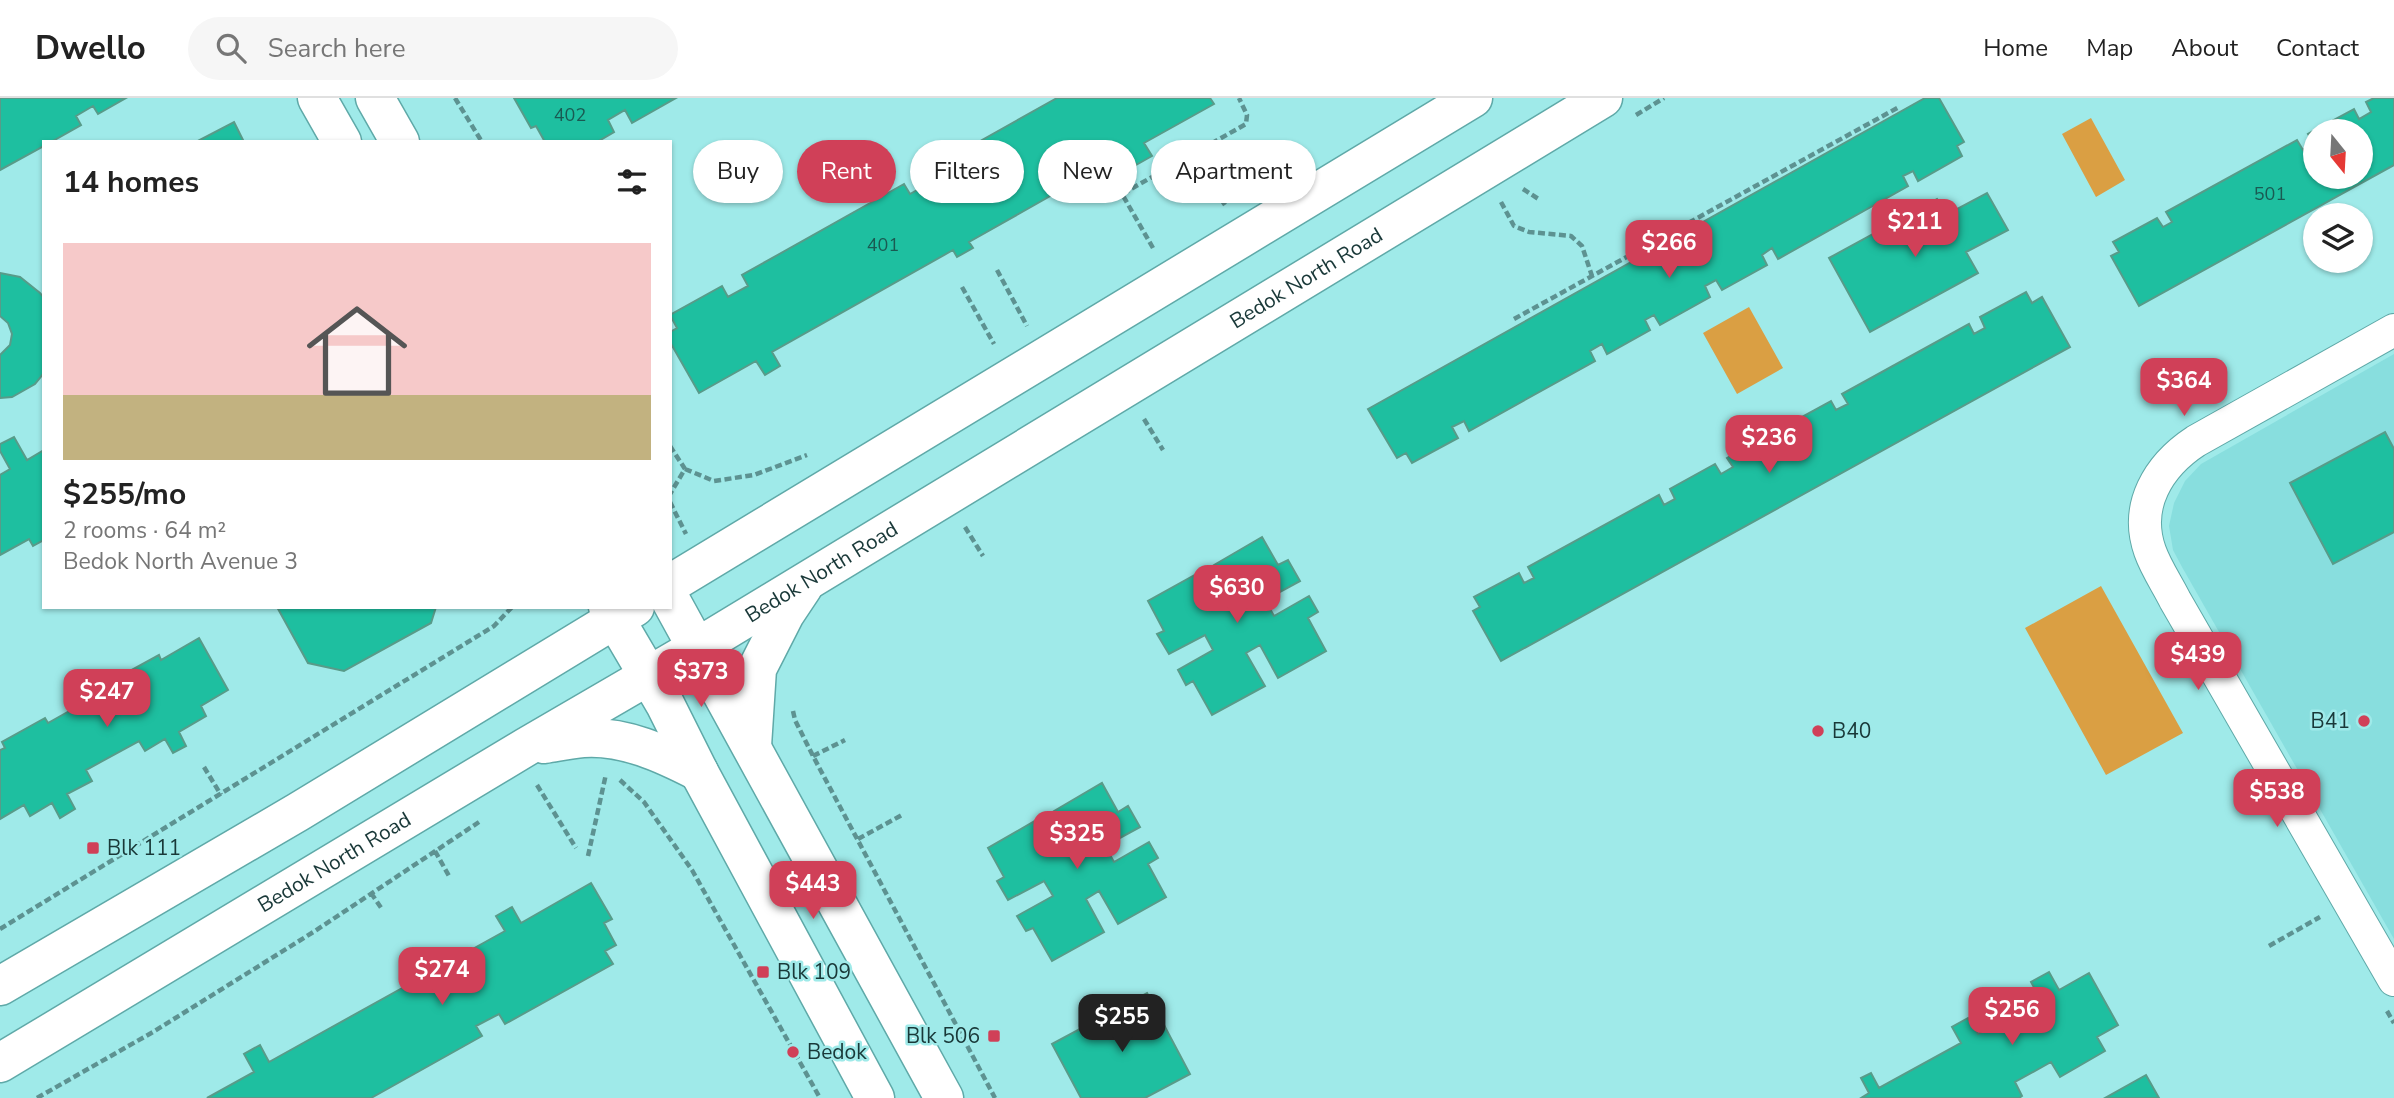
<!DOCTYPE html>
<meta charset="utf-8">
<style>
body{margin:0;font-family:"Nunito Sans",sans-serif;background:#f6f6f6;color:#222;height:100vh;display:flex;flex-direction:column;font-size:26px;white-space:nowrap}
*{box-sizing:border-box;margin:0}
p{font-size:23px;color:#767676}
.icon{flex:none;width:38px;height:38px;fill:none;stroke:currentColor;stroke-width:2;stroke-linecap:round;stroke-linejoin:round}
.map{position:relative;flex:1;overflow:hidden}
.details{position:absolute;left:42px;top:42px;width:630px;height:469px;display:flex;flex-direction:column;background:#fff;border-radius:0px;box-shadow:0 2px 5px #0004}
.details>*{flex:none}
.guide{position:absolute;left:693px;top:42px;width:665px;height:63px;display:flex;gap:14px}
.needle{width:46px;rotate:162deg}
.tools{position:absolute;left:2303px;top:21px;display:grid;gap:14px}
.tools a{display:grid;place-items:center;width:70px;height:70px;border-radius:50%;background:#fff;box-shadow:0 2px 5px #0004;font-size:35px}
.price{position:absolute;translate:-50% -60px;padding:0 16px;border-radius:14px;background:#d04058;color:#fff;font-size:23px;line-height:46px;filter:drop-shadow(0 2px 4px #0008)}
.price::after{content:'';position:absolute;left:50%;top:42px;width:21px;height:16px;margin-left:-10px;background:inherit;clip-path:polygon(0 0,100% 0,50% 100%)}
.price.current{background:#222;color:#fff}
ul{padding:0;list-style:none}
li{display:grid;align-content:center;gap:14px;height:371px;padding:0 21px}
li span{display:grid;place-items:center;height:217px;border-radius:0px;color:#555}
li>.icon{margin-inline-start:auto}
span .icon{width:126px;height:126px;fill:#fffc;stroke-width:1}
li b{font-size:30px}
h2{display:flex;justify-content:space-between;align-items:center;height:84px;padding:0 21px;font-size:30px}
.tag{padding:0 24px;border-radius:32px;background:#fff;box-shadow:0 2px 5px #0004;font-size:24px;line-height:63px}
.tag.current{background:#d04058;color:#fff}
header{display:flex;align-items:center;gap:42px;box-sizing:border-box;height:98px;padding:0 35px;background:#fff;border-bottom:2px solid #e0e0e0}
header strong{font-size:33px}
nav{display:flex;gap:38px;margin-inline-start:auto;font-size:24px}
.search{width:490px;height:63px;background:#f6f6f6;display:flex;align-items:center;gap:18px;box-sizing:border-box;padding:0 24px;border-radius:38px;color:#767676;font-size:26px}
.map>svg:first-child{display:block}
.built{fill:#88dede}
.green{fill:#da9f43}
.building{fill:#1ebfa0;stroke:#589b89;stroke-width:2;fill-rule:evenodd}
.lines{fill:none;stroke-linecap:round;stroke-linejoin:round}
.minor-casing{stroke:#5fa9a8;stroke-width:34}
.secondary-casing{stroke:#5fa9a8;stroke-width:41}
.primary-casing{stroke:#5fa9a8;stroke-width:41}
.path{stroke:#5d9291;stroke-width:4.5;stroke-dasharray:7 3.5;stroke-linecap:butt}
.minor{stroke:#fff;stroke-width:32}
.secondary{stroke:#fff;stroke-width:38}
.primary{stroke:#fff;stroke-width:38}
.poi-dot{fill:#d04058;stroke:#9feae9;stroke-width:2.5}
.labels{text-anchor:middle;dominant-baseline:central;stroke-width:5;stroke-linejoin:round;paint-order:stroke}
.number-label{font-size:18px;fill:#1a5a52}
.street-label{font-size:21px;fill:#193838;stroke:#9feae9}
.poi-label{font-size:21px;fill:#193838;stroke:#9feae9;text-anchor:start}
</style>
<header>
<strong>Dwello</strong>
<div class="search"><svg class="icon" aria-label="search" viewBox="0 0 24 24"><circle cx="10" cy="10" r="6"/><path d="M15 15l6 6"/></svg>Search here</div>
<nav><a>Home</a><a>Map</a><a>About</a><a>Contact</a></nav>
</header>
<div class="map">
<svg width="2394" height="1000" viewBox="0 0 2394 1000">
<rect width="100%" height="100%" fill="#9feae9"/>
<path class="built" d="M2394 256V841L2182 469 2173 452 2169 428 2174 405 2185 383 2201 366Z"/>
<path class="green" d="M2091 20 2125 82 2096 99 2062 36Z
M1749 209 1783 270 1737 296 1703 235Z
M2101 488 2183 635 2106 677 2025 530Z"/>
<path class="building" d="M0 0H126L98 16 93 8 76 18 81 27 51 44H44V48L0 72Z
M514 0H676L632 25 625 12 608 22 614 34 597 44H545L536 28 531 30Z
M1057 0H1210L1214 6 1144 45 1152 58 1136 67 1128 54 969 144 973 150 957 159 953 152 772 254 780 268 765 277 756 263 699 295 670 244V234L677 230 670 217 722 188 728 199 748 188 742 177 904 86 910 96 938 80 932 70Z
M1925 0H1939L1964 44 1957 48 1962 58 1918 83 1913 73 1903 78 1908 88 1778 161 1772 150 1762 157 1767 167 1722 192 1716 182 1705 188 1710 199 1660 227 1654 217 1645 222 1650 232 1607 256 1602 246 1590 253 1595 263 1469 333 1464 323 1452 329 1458 340 1412 365 1406 355 1397 360 1368 311Z
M2374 0H2394V67L2139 208 2111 158 2119 154 2113 144 2157 120 2163 129 2172 124 2166 114 2297 42 2303 52 2314 46 2308 36 2354 11 2359 21 2371 14 2366 4ZM2315 33H2361V79H2315Z
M234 24 244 44H196Z
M1987 95 2008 132 1966 154 1978 175 1870 234 1829 160 1937 101 1946 117Z
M0 175 20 179 40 195 44 200V275L35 286 12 299 0 300V257L10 247 12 236 8 225 0 218Z
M2026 194 2032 205 2042 199 2070 249 1501 563 1473 513 1480 509 1474 499 1519 475 1524 485 1534 480 1528 469 1659 397 1664 407 1675 401 1670 391 1715 366 1721 376 1733 369 1727 360 1778 331 1783 341 1793 336 1787 327 1831 303 1836 312 1848 306 1842 296 1969 226 1974 236 1985 230 1980 219Z
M2385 334 2394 351V434L2333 466 2290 385Z
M14 339 27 362 44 352V442L33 448 29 441 0 457V377L10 371 0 353V346Z
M1262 439 1278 467 1288 462 1300 483 1265 502 1274 518 1309 498 1318 514 1308 520 1326 553 1278 580 1260 547 1246 555 1265 588 1212 617 1193 583 1186 587 1178 572 1213 552 1205 537 1169 556 1157 536 1164 533 1148 503 1200 474 1213 496 1226 488 1214 467Z
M277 509H436L431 525 344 573 308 565Z
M199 540 228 592 201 608 206 618 179 634 186 648 173 655 165 641 145 653 139 643 86 672 92 683 67 696 75 711 60 720 52 705 30 718 24 707 0 721V652L5 650 2 644 45 620 48 625 119 585 117 580 159 557 161 562Z
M1102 685 1118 714 1128 708 1140 729 1105 748 1114 764 1149 744 1158 760 1148 766 1166 799 1118 826 1099 793 1086 801 1104 834 1052 863 1033 830 1026 833 1017 818 1053 798 1044 783 1008 802 997 783 1004 779 988 750 1040 720 1052 743 1066 735 1054 713Z
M591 785 612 821 604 825 616 847 605 853 613 866 505 926 499 916 476 928 482 938 371 1000H207L254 974 244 956 260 947 269 964 505 833 496 818 512 809 521 825Z
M2049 874 2059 892 2089 875 2118 927 2097 939 2105 953 2060 979 2051 964 2015 984 2022 998 2019 1000H1861L1869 995 1861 980 1871 975 1879 990 1961 945 1952 929 1968 920 1978 936 2041 902 2031 884Z
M1147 895 1190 976 1145 1000H1081L1052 946Z
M2146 977 2159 1000H2105Z"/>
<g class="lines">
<defs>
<path id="minor" d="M2394 232 2196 343C2158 368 2134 408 2150 453 2156 470 2167 486 2175 502L2394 882"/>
<path id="secondary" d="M317 0 342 44
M375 0 400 44
M670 501 944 1000
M608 509 665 606 699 674 875 1000"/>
<g id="primary">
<path d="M670 486 1473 0"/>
<path d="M544 646C557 644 570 641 583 640 624 637 664 656 699 674"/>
<path d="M752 648 757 571 785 516 803 489"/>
<path d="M0 888 298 714 635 509"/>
<path id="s1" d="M0 965 526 649 698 549 1603 0"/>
</g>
</defs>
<use href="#minor" class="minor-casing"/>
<use href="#secondary" class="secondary-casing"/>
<use href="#primary" class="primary-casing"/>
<path class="path" d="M455 0 482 44
M1636 17 1664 0
M1523 91 1540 102
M1501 104 1514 128 1529 134 1571 138 1582 148 1592 178
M1225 107 1191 57 1246 26 1247 17 1239 0
M1153 150 1122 96 1191 57
M997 172 1027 228
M962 189 994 246
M1514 221 1899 9
M1144 321 1163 352
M670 348 685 371 670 396
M685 371 714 383 754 377 807 357
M670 404 686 436
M965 429 983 458
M793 613 795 622 813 658 995 1000
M813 658 845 642
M204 669 221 697
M620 682 644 704 692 772 820 1000
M537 687 576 750
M858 741 902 717
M435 753 449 778
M588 758 606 676
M371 795 382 811
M0 831 494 528 512 509
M2269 848 2320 819
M2387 913 2394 925
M37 1000 153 934 315 833 479 724"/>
<use href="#minor" class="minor"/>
<use href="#secondary" class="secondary"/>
<use href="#primary" class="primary"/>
</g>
<g class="poi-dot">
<circle cx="2364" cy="623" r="7"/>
<circle cx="1818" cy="633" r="7"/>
<rect x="86" y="743" width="14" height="14" rx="3.5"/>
<rect x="756" y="867" width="14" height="14" rx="3.5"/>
<rect x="987" y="931" width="14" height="14" rx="3.5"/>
<circle cx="793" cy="954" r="7"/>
</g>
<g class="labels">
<g class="number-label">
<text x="570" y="17">402</text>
<text x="2270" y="96">501</text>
<text x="883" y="147">401</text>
</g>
<g class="street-label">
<text stroke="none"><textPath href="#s1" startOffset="1524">Bedok North Road</textPath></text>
<text stroke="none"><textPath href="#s1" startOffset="957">Bedok North Road</textPath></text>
<text stroke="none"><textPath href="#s1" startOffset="390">Bedok North Road</textPath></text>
</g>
<g class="poi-label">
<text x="2350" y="623" text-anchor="end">B41</text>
<text x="1832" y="633">B40</text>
<text x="107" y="750">Blk 111</text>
<text x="777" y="874">Blk 109</text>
<text x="980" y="938" text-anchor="end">Blk 506</text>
<text x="807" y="954">Bedok</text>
</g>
</g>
</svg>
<div class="tools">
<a><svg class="needle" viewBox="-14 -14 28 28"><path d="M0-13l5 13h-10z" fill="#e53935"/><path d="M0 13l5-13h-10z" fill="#767676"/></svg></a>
<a><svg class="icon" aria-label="layers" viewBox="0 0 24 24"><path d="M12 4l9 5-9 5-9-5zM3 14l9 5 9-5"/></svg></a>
</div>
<b class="price" style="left:1915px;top:161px">$211</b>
<b class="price" style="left:1669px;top:182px">$266</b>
<b class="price" style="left:2184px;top:320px">$364</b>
<b class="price" style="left:1769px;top:377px">$236</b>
<b class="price" style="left:1237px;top:527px">$630</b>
<b class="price" style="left:2198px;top:594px">$439</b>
<b class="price" style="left:701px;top:611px">$373</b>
<b class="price" style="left:107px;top:631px">$247</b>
<b class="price" style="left:2277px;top:731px">$538</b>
<b class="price" style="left:1077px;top:773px">$325</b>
<b class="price" style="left:813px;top:823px">$443</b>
<b class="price" style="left:442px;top:909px">$274</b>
<b class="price" style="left:2012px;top:949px">$256</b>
<b class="price current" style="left:1122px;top:956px">$255</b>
<div class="guide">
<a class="tag">Buy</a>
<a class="tag current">Rent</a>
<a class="tag">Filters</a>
<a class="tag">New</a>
<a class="tag">Apartment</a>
</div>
<section class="details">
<h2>14 homes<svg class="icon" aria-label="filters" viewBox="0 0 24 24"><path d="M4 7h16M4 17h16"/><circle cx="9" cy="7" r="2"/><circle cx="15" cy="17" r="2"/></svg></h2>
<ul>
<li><span style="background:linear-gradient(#f6c9c9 70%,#c2b280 0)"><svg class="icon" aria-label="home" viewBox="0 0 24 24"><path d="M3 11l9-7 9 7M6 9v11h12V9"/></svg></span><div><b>$255/mo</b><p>2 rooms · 64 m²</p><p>Bedok North Avenue 3</p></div></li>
</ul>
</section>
</div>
